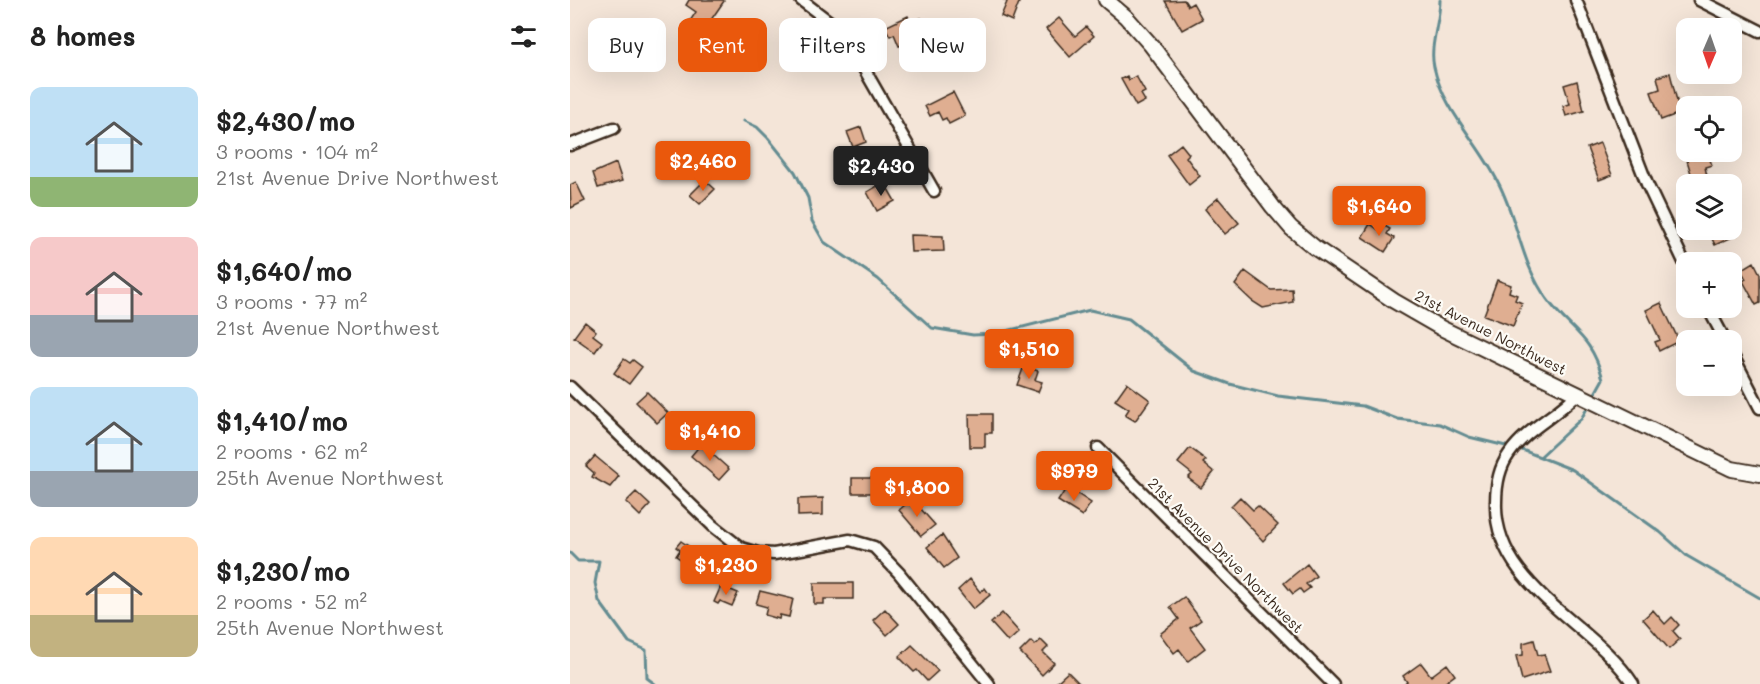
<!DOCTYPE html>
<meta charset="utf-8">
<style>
body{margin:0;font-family:Mali,sans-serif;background:#f2f2f2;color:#222;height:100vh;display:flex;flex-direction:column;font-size:22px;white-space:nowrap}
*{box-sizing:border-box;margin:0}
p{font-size:20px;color:#767676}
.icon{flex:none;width:33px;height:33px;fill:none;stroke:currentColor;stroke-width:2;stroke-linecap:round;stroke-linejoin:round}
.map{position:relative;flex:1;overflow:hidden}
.sheet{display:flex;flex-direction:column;background:#fff;width:570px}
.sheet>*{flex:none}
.top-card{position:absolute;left:18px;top:18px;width:570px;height:54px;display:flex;gap:12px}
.needle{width:39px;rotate:182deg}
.buttons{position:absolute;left:1106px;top:18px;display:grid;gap:12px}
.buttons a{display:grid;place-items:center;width:66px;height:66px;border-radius:12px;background:#fff;box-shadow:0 6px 24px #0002;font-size:30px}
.price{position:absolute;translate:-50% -51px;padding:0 14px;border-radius:6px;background:#ea580c;color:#fff;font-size:20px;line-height:39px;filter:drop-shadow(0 2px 3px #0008)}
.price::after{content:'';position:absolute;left:50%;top:36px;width:18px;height:14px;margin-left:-9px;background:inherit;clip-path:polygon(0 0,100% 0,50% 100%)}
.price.current{background:#222;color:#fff}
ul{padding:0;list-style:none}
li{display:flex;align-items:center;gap:18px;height:150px;padding:0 30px}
li span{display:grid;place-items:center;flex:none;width:168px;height:120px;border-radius:12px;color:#555}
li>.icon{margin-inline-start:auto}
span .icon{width:72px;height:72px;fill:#fffc;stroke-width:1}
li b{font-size:26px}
h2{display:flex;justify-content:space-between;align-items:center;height:72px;padding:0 30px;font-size:26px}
.chip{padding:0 21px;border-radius:12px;background:#fff;box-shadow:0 6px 24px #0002;font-size:21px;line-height:54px}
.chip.current{background:#ea580c;color:#fff}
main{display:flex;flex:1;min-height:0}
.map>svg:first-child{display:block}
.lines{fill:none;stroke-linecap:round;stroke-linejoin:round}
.stream{stroke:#648c91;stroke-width:3}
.building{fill:#dfae91;stroke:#3b2a1e;stroke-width:1.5}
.minor-casing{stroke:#3b2a1e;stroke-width:15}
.tertiary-casing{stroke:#3b2a1e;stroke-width:18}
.minor{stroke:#fdfcf7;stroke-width:10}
.tertiary{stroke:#fdfcf7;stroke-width:14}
.labels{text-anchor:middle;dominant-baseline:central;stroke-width:4.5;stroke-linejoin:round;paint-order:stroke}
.street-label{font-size:15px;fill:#3b2a1e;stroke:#fdfcf7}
</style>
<main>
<section class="sheet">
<h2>8 homes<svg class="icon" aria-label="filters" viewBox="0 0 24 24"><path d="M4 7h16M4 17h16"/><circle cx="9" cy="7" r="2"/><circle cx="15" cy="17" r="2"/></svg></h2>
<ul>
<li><span style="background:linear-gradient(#bfe0f5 75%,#8fb573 0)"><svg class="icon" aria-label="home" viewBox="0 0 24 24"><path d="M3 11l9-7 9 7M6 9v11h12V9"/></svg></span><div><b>$2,430/mo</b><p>3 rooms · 104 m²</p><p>21st Avenue Drive Northwest</p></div></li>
<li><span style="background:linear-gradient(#f6c9c9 65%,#9aa5b1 0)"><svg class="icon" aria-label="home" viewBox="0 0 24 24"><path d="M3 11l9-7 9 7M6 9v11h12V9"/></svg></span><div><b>$1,640/mo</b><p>3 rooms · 77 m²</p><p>21st Avenue Northwest</p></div></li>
<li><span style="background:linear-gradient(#bfe0f5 70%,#9aa5b1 0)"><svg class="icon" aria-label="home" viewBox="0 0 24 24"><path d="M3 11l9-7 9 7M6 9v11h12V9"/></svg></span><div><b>$1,410/mo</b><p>2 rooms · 62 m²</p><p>25th Avenue Northwest</p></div></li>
<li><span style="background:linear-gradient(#ffd9b3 65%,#c2b280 0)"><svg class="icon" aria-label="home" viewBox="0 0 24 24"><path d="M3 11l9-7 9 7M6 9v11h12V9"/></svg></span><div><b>$1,230/mo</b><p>2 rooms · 52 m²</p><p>25th Avenue Northwest</p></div></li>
</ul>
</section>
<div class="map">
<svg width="1190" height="684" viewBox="0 0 1190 684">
<rect width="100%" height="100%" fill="#f4e5d8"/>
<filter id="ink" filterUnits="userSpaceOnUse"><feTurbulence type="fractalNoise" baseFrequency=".0167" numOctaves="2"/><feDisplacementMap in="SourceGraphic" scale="12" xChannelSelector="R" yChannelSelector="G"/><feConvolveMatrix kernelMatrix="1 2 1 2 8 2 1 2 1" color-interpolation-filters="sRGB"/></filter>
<g filter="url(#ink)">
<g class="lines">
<path class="stream" d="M870 0C870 22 859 46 864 67 873 110 909 143 928 182 948 220 951 264 977 299 1001 332 1021 334 1033 379L1023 397
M174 121 187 127 198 138 225 172 238 198 242 221 254 242 308 279 362 328 403 335 425 334 520 310 559 319 624 371 660 384 708 396 793 406 827 419 870 424 899 437 940 447
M947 448 1003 470 1090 532 1117 556 1190 598
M971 456 1011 419 1019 405
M0 553 8 561H29L25 583 29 601 59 642 76 650 77 678 85 684"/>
</g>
<path class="building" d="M119 0H153L154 1 134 30 120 21 126 12 116 5Z
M434 0H450L442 21 431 16 437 2Z
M614 0 618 6 623 3 632 19 612 30 595 1Z
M338 16 341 23 351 18 363 44 338 55 333 45 329 46 324 34 320 36 315 27Z
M489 18 505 36 516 27 524 36 500 57 476 29Z
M1100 73 1110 113 1091 120 1081 92 1090 89 1087 77Z
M557 76 559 80 566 76 575 92 571 94 575 101 566 106 551 79Z
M1007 81 1014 111 996 116 993 106 1000 104 994 85Z
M383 92 395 116 379 124 376 118 372 120 368 112 360 116 355 106Z
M291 127 296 142 283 147 277 132Z
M1116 142V152H1132L1134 157 1138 155 1142 165 1135 167 1137 176 1123 180 1112 144Z
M1030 143 1042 175 1029 180 1017 148Z
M611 144 619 154 616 157 630 176 619 185 597 155Z
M46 163 52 181 28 188 23 173Z
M135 180 145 189 130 204 120 195Z
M6 182 15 201 1 208 0 185Z
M314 182 325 201 307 211 297 192Z
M648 198 669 223 655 234 635 209Z
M1161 223 1167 235 1145 245 1138 230H1161Z
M800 224 809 230 813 225 820 229 817 234 824 238 815 252 792 237Z
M340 235 373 236 374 251 341 252Z
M1184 262 1190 274V303L1186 305 1173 281 1176 279 1171 270Z
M675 271 701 290 722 289 723 302 693 308 682 301 665 285Z
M927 280 941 285 939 292 947 295 945 300 952 303 943 326 914 315Z
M1091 303 1109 341 1089 351 1085 342 1090 340 1076 310Z
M15 322 26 331 23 335 32 342 25 352 4 337Z
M54 359 60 363 63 360 72 367 59 384 44 373Z
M454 366 468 371 465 380 472 382 468 392 447 385Z
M557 383 580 400 565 421 555 415 559 409 545 400Z
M77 392 98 413 87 423 66 402Z
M399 414H422V433H415V447H400Z
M131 444 159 469 149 480 121 456Z
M620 448 636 460 633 463 644 472 631 488 618 478 622 474 608 463Z
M25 456 49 476 40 487 22 477 24 473 16 466Z
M282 478H320V493H282Z
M497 487 521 503 512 516 488 501Z
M66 492 80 505 70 516 56 502Z
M670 497 683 510 688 506 708 525 693 541 661 506Z
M253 498V515L228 516V499Z
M342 499 365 525 351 536 329 510Z
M372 535 387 558 374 568 357 547Z
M111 541 127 552 118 564 106 556 110 550 106 547Z
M737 564 746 576 736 584 740 588 733 593 730 589 723 594 714 583Z
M400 579 410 592 415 588 420 595 403 609 388 590Z
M244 583H283V599H254V604H244Z
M151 586 168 593 162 606 150 601 148 604 144 602Z
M190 591 223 599 219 617 210 615 209 619 195 615 197 607 186 604Z
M614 597 631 620 620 628 635 648 618 661 609 649 604 653 590 634 609 619 600 607Z
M315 609 329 624 317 635 303 620Z
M1083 610 1095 624 1102 617 1109 625 1103 631 1110 639 1099 649 1073 619Z
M432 613 449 632 438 642 421 623Z
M471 640 478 647 473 652 484 663 472 675 450 652 461 641 465 645Z
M964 640 968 655 974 654 980 671 952 680 946 656 953 655V643Z
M342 645 368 671 357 681 347 670 344 672 329 657Z
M851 663 861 676 877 664 885 675 873 684H835L837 682 833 676Z
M498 672 510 684 487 682Z"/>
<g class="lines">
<defs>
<path id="minor" d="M231 0 269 29 277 39 364 191
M1006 0 1077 184 1116 266
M1129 0 1190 31
M0 145 44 128
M1138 308 1155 340
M1161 352 1190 408
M0 387 143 526 171 548 188 553 204 554 280 540 304 547 329 573 419 684
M1008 393C987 416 957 428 939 454 929 468 926 485 926 502 923 586 1024 623 1063 684
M528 448 763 684"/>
<path id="tertiary" d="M536 0 556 17 581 45 703 207 721 228 744 247 824 301 871 328 1162 469 1190 474"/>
</defs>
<use href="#minor" class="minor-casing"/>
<use href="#tertiary" class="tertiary-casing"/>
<use href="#minor" class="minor"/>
<use href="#tertiary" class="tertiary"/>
</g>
</g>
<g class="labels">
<g class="street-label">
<text transform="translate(921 332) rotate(27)">21st Avenue Northwest</text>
<text transform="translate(656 555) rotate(45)">21st Avenue Drive Northwest</text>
</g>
</g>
</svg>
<div class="buttons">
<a><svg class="needle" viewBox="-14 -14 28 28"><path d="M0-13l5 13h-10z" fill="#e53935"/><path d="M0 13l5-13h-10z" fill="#767676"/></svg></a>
<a><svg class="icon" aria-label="locate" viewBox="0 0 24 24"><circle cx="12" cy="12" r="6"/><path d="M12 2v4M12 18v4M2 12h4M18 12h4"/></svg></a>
<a><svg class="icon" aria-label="layers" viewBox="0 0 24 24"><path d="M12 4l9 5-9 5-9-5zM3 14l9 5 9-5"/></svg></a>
<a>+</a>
<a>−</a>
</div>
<b class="price" style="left:133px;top:192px">$2,460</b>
<b class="price current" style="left:311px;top:197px">$2,430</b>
<b class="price" style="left:809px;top:237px">$1,640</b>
<b class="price" style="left:459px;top:380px">$1,510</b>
<b class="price" style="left:140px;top:462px">$1,410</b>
<b class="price" style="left:504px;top:502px">$979</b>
<b class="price" style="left:347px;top:518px">$1,800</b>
<b class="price" style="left:156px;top:596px">$1,230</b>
<div class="top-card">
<a class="chip">Buy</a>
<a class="chip current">Rent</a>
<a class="chip">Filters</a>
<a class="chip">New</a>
</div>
</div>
</main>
